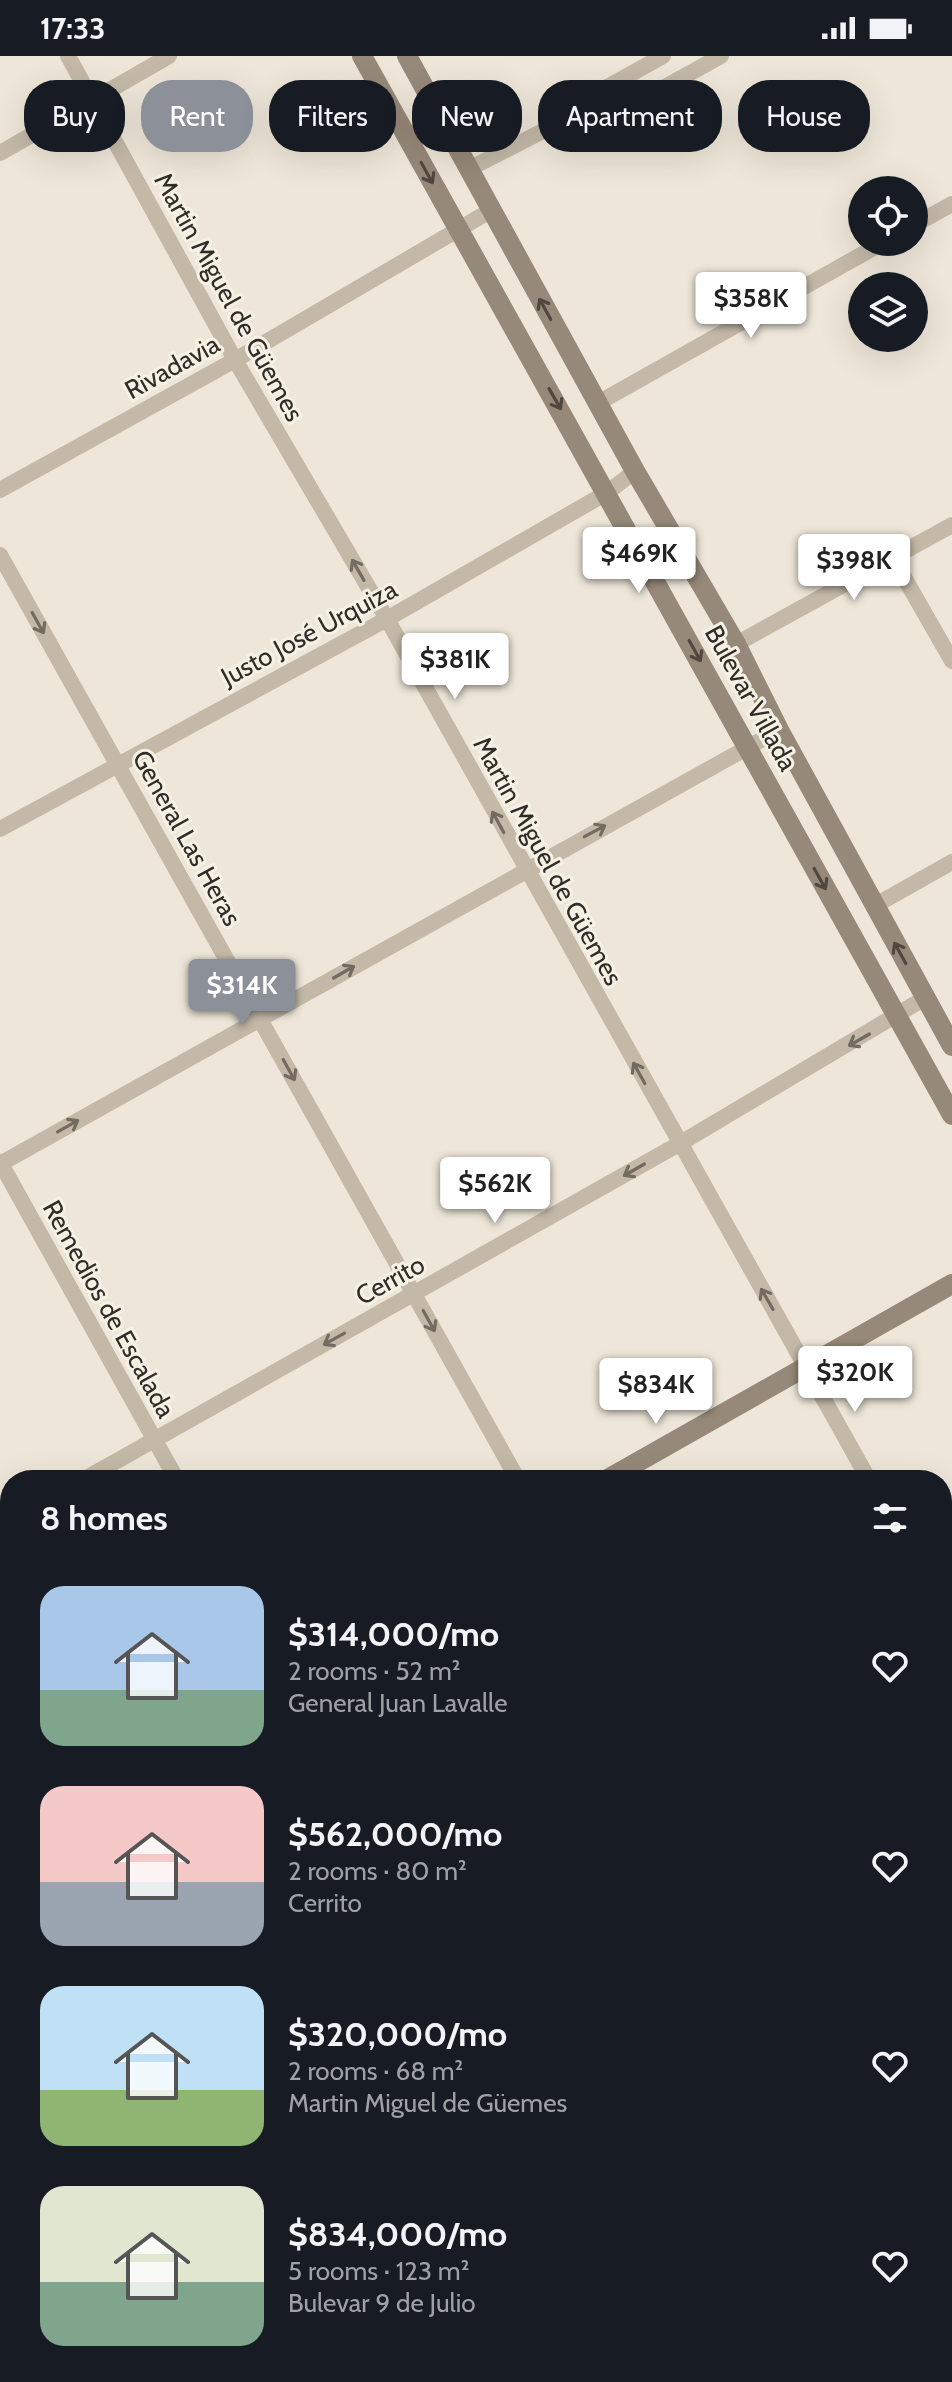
<!DOCTYPE html>
<meta charset="utf-8">
<style>
body{margin:0;font-family:Cabin,sans-serif;background:#20242c;color:#f1f3f6;height:100vh;display:flex;flex-direction:column;font-size:30px;white-space:nowrap}
*{box-sizing:border-box;margin:0}
p{font-size:26px;color:#9ea1a6}
.icon{flex:none;width:44px;height:44px;fill:none;stroke:currentColor;stroke-width:2;stroke-linecap:round;stroke-linejoin:round}
.map{position:relative;flex:1;overflow:hidden}
.drawer{position:absolute;left:0px;top:1414px;width:952px;height:912px;display:flex;flex-direction:column;background:#171b24;border-radius:32px 32px 0 0;box-shadow:0 8px 32px #0002}
.drawer>*{flex:none}
.guide{position:absolute;left:24px;top:24px;width:904px;height:72px;display:flex;gap:16px}
.controls{position:absolute;left:848px;top:120px;display:grid;gap:16px}
.controls a{display:grid;place-items:center;width:80px;height:80px;border-radius:50%;background:#171b24;box-shadow:0 8px 32px #0002;font-size:40px}
.price{position:absolute;translate:-50% -68px;padding:0 18px;border-radius:8px;background:#fff;color:#222;font-size:26px;line-height:52px;filter:drop-shadow(0 2px 4px #0008)}
.price::after{content:'';position:absolute;left:50%;top:48px;width:24px;height:18px;margin-left:-12px;background:inherit;clip-path:polygon(0 0,100% 0,50% 100%)}
.price.active{background:#8c9099;color:#fff}
ul{padding:0;list-style:none}
li{display:flex;align-items:center;gap:24px;height:200px;padding:0 40px}
li span{display:grid;place-items:center;flex:none;width:224px;height:160px;border-radius:24px;color:#555}
li>.icon{margin-inline-start:auto}
span .icon{width:96px;height:96px;fill:#fffc;stroke-width:1}
li b{font-size:34px}
h2{display:flex;justify-content:space-between;align-items:center;height:96px;padding:0 40px;font-size:34px}
.pill{padding:0 28px;border-radius:32px;background:#171b24;box-shadow:0 8px 32px #0002;font-size:28px;line-height:72px}
.pill.active{background:#8c9099;color:#fff}
.status{display:flex;justify-content:space-between;align-items:center;height:56px;padding:0 40px;background:#171b24;direction:ltr}
.status svg{height:22px;fill:currentColor}
.map>svg:first-child{display:block}
.lines{fill:none;stroke-linecap:round;stroke-linejoin:round}
.street{stroke:#c4b9a7;stroke-width:16}
.secondary{stroke:#978979;stroke-width:20}
.oneway{stroke:#504840}
.oneway2{stroke:#736b61}
.labels{text-anchor:middle;dominant-baseline:central;stroke-width:6;stroke-linejoin:round;paint-order:stroke}
.street-label{font-size:26px;fill:#312c27;stroke:#f6f1e5}
</style>
<div class="status"><b>17:33</b><svg viewBox="0 0 49 12"><path d="M0 12V9h3v3zM5 12V6h3v6zM10 12V3h3v9zM15 12V0h3v12zM26 1h20v11H26zM47 4h2v5h-2z"/></svg></div>
<div class="map">
<svg width="952" height="2326" viewBox="0 0 952 2326">
<rect width="100%" height="100%" fill="#eee7d9"/>
<g class="lines">
<path class="street" d="M68 0 235 304 387 563 869 1424
M566 63 614 59 721 0
M0 97 169 0
M469 113 566 63 602 34 663 0
M914 169 952 148
M598 347 884 186
M0 434 235 304 490 155
M0 499 518 1424
M893 502 952 605
M736 588 952 469
M0 773 387 563 608 436 635 415
M874 850 952 806
M0 1106 177 1424
M0 1108 779 674
M83 1424 679 1088 925 942
M0 1471 10 1466
M942 1556 952 1574
M0 1722 10 1740
M942 1779 952 1731
M942 1923 952 1875
M942 1956 952 1974
M0 2133 10 2128
M942 2181 952 2199
M942 2290 952 2284
M0 2315 6 2326
M341 2316 347 2326
M686 2316 692 2326
M265 2326 283 2316
M873 2326 892 2316"/>
<path class="secondary" d="M362 0 952 1059
M407 0 635 415 736 588 779 674 952 990
M606 1424 952 1228
M0 1754 10 1749
M0 1775 10 1770"/>
</g>
<defs><path id="oneway-shaft" d="M-6 0H5M1.5-3L5.5 0L1.5 3" fill="none" stroke-width="1.6" stroke-linecap="round" stroke-linejoin="round" transform="scale(2)"/></defs>
<g class="oneway">
<use href="#oneway-shaft" transform="translate(427 117) rotate(61)"/>
<use href="#oneway-shaft" transform="translate(545 253) rotate(-119)"/>
<use href="#oneway-shaft" transform="translate(555 343) rotate(60)"/>
<use href="#oneway-shaft" transform="translate(695 595) rotate(61)"/>
<use href="#oneway-shaft" transform="translate(820 823) rotate(61)"/>
<use href="#oneway-shaft" transform="translate(900 897) rotate(-119)"/>
</g>
<g class="oneway2">
<use href="#oneway-shaft" transform="translate(358 514) rotate(-120)"/>
<use href="#oneway-shaft" transform="translate(38 567) rotate(61)"/>
<use href="#oneway-shaft" transform="translate(498 766) rotate(-119)"/>
<use href="#oneway-shaft" transform="translate(595 775) rotate(-28)"/>
<use href="#oneway-shaft" transform="translate(344 916) rotate(-30)"/>
<use href="#oneway-shaft" transform="translate(859 984) rotate(150)"/>
<use href="#oneway-shaft" transform="translate(289 1014) rotate(61)"/>
<use href="#oneway-shaft" transform="translate(639 1017) rotate(-119)"/>
<use href="#oneway-shaft" transform="translate(68 1070) rotate(-29)"/>
<use href="#oneway-shaft" transform="translate(634 1114) rotate(150)"/>
<use href="#oneway-shaft" transform="translate(767 1243) rotate(-120)"/>
<use href="#oneway-shaft" transform="translate(429 1265) rotate(61)"/>
<use href="#oneway-shaft" transform="translate(334 1283) rotate(151)"/>
</g>
<g class="labels">
<g class="street-label">
<text transform="translate(229 241) rotate(61)">Martin Miguel de Güemes</text>
<text transform="translate(172 311) rotate(-29)">Rivadavia</text>
<text transform="translate(309 577) rotate(-28)">Justo José Urquiza</text>
<text transform="translate(751 642) rotate(61)">Bulevar Villada</text>
<text transform="translate(187 782) rotate(61)">General Las Heras</text>
<text transform="translate(548 805) rotate(61)">Martin Miguel de Güemes</text>
<text transform="translate(390 1224) rotate(-29)">Cerrito</text>
<text transform="translate(109 1253) rotate(61)">Remedios de Escalada</text>
</g>
</g>
</svg>
<div class="controls">
<a><svg class="icon" aria-label="locate" viewBox="0 0 24 24"><circle cx="12" cy="12" r="6"/><path d="M12 2v4M12 18v4M2 12h4M18 12h4"/></svg></a>
<a><svg class="icon" aria-label="layers" viewBox="0 0 24 24"><path d="M12 4l9 5-9 5-9-5zM3 14l9 5 9-5"/></svg></a>
</div>
<b class="price" style="left:751px;top:284px">$358K</b>
<b class="price" style="left:639px;top:539px">$469K</b>
<b class="price" style="left:854px;top:546px">$398K</b>
<b class="price" style="left:455px;top:645px">$381K</b>
<b class="price active" style="left:242px;top:971px">$314K</b>
<b class="price" style="left:495px;top:1169px">$562K</b>
<b class="price" style="left:855px;top:1358px">$320K</b>
<b class="price" style="left:656px;top:1370px">$834K</b>
<div class="guide">
<a class="pill">Buy</a>
<a class="pill active">Rent</a>
<a class="pill">Filters</a>
<a class="pill">New</a>
<a class="pill">Apartment</a>
<a class="pill">House</a>
</div>
<section class="drawer">
<h2>8 homes<svg class="icon" aria-label="filters" viewBox="0 0 24 24"><path d="M4 7h16M4 17h16"/><circle cx="9" cy="7" r="2"/><circle cx="15" cy="17" r="2"/></svg></h2>
<ul>
<li><span style="background:linear-gradient(#a9c7e8 65%,#7fa58c 0)"><svg class="icon" aria-label="home" viewBox="0 0 24 24"><path d="M3 11l9-7 9 7M6 9v11h12V9"/></svg></span><div><b>$314,000/mo</b><p>2 rooms · 52 m²</p><p>General Juan Lavalle</p></div><svg class="icon" aria-label="heart" viewBox="0 0 24 24"><path d="M12 20l-8-8c-3-5 5-10 8-4 3-6 11-1 8 4z"/></svg></li>
<li><span style="background:linear-gradient(#f6c9c9 60%,#9aa5b1 0)"><svg class="icon" aria-label="home" viewBox="0 0 24 24"><path d="M3 11l9-7 9 7M6 9v11h12V9"/></svg></span><div><b>$562,000/mo</b><p>2 rooms · 80 m²</p><p>Cerrito</p></div><svg class="icon" aria-label="heart" viewBox="0 0 24 24"><path d="M12 20l-8-8c-3-5 5-10 8-4 3-6 11-1 8 4z"/></svg></li>
<li><span style="background:linear-gradient(#bfe0f5 65%,#8fb573 0)"><svg class="icon" aria-label="home" viewBox="0 0 24 24"><path d="M3 11l9-7 9 7M6 9v11h12V9"/></svg></span><div><b>$320,000/mo</b><p>2 rooms · 68 m²</p><p>Martin Miguel de Güemes</p></div><svg class="icon" aria-label="heart" viewBox="0 0 24 24"><path d="M12 20l-8-8c-3-5 5-10 8-4 3-6 11-1 8 4z"/></svg></li>
<li><span style="background:linear-gradient(#dfe7d0 60%,#7fa58c 0)"><svg class="icon" aria-label="home" viewBox="0 0 24 24"><path d="M3 11l9-7 9 7M6 9v11h12V9"/></svg></span><div><b>$834,000/mo</b><p>5 rooms · 123 m²</p><p>Bulevar 9 de Julio</p></div><svg class="icon" aria-label="heart" viewBox="0 0 24 24"><path d="M12 20l-8-8c-3-5 5-10 8-4 3-6 11-1 8 4z"/></svg></li>
</ul>
</section>
</div>
